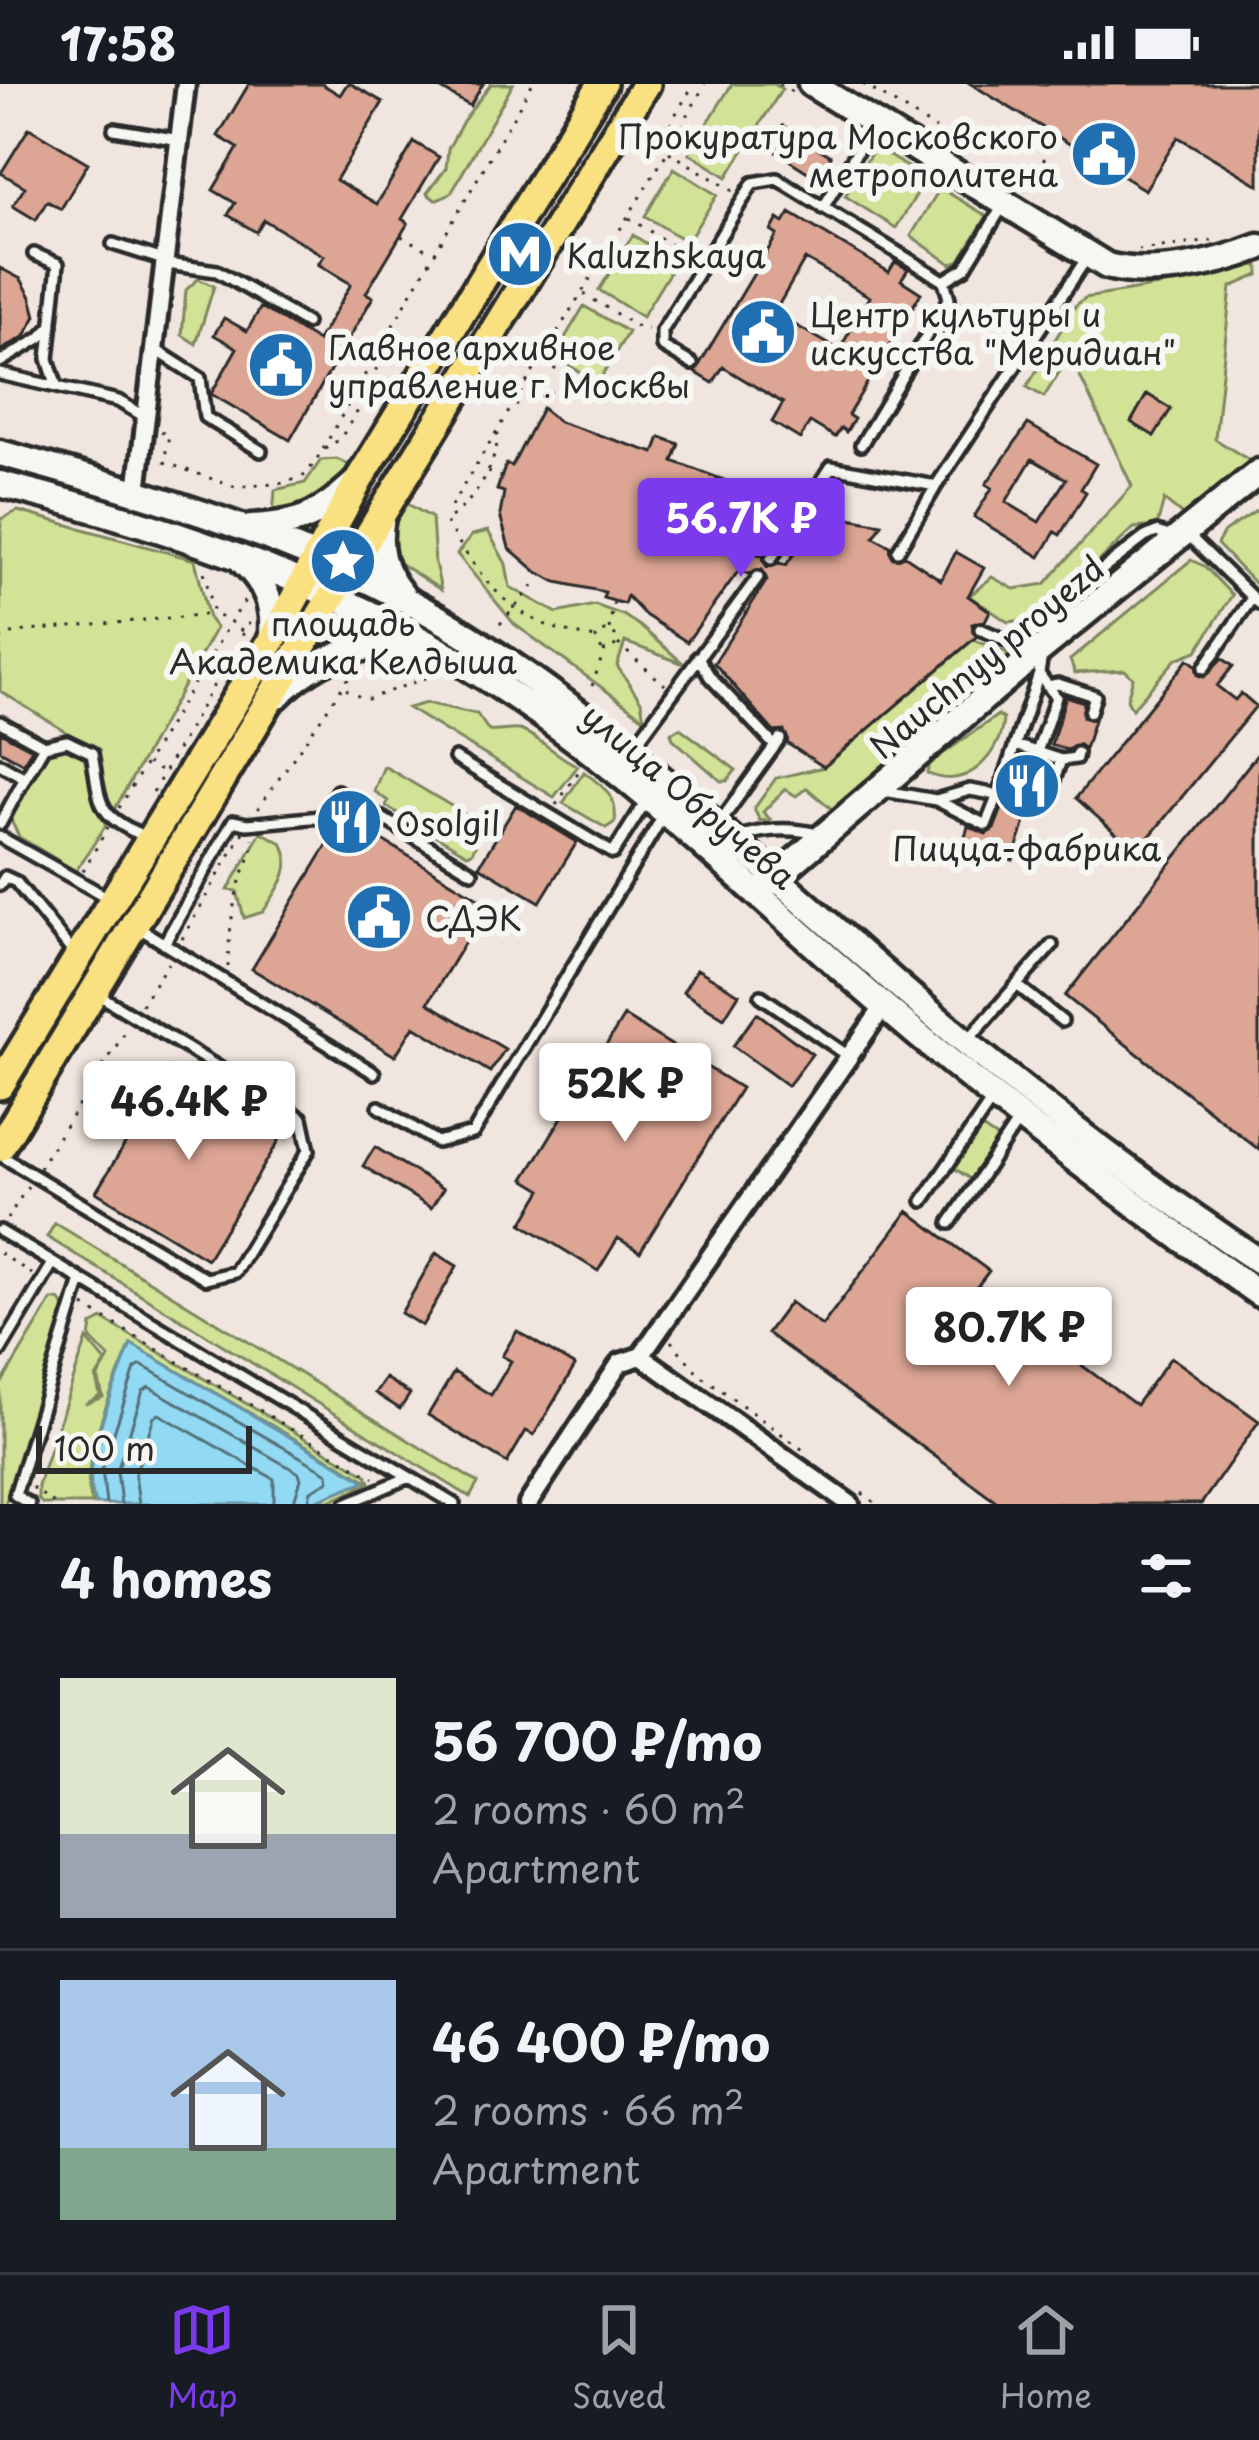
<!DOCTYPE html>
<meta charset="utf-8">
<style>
body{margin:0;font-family:"Playpen Sans",sans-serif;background:#20242c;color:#f1f3f6;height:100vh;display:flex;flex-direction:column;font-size:45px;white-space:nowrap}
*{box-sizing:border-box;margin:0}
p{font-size:39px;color:#9ea1a6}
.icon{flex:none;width:66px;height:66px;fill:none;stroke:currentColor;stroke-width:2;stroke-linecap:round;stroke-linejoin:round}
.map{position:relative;height:1420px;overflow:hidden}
.details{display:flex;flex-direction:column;background:#171b24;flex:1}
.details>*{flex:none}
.scale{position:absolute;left:36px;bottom:30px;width:216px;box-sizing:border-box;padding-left:12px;border:6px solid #2b2b2b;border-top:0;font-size:33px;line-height:42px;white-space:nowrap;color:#2b2b2b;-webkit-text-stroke:9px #f6f6f2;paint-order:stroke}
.price{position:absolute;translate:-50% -102px;padding:0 27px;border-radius:12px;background:#fff;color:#222;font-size:39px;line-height:78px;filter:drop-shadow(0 3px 6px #0008)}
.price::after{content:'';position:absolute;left:50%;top:72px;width:36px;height:27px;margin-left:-18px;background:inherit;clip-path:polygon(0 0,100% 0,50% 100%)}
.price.on{background:#7c3aed;color:#fff}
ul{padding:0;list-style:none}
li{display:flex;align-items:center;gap:36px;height:300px;padding:0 60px}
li+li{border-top:3px solid #363941}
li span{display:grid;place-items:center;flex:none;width:336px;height:240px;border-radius:0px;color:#555}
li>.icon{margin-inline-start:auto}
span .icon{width:144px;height:144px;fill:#fffc;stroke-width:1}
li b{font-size:51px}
h2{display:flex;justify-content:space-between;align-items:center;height:144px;padding:0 60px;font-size:51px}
.status{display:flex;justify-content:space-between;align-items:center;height:84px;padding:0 60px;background:#171b24;direction:ltr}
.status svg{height:33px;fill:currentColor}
.dock{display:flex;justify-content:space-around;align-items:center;height:168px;border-top:3px solid #363941;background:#171b24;font-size:33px;color:#9ea1a6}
.dock a{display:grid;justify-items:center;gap:6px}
.dock .on{color:#7c3aed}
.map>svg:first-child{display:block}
.green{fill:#d2e397;stroke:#7e8761;stroke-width:3}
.water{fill:#92daf3;stroke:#6994a3;stroke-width:3}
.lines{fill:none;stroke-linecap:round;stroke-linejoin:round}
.shore{stroke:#54717b;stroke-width:3}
.building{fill:#dca594;stroke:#2b2b2b;stroke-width:3;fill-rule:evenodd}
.lane-casing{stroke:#2b2b2b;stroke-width:18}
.street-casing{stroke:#2b2b2b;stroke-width:26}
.secondary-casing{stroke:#2b2b2b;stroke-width:33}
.primary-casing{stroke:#2b2b2b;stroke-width:36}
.path{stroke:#2b2b2b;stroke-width:3;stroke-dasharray:3 9;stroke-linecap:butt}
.lane{stroke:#f6f6f2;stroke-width:9}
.street{stroke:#f6f6f2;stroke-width:16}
.secondary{stroke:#f6f6f2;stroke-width:24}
.primary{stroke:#f9e181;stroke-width:27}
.labels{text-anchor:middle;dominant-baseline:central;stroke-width:12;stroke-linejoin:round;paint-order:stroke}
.poi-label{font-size:33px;fill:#2b2b2b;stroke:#f6f6f2;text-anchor:start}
.street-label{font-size:33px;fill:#2b2b2b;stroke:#f6f6f2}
</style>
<div class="status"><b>17:58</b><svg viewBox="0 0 49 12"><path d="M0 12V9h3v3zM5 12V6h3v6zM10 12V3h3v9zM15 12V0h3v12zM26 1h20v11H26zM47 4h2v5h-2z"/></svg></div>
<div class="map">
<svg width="1259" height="1420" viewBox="0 0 1259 1420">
<rect width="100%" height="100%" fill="#f1e6df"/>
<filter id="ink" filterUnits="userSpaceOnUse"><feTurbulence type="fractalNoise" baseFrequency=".00833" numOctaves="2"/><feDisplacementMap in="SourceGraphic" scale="24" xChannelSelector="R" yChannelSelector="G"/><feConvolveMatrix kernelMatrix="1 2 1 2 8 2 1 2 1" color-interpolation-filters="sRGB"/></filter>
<g filter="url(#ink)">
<path class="green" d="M491 0H513L451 109 435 116 427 109 446 84 448 65 463 37Z
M732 0H774L782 5 727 93 689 69Z
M875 63 926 95 896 144 845 112Z
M674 84 717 111 687 158 645 132Z
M940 104 987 132 960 176 951 180 911 152Z
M633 151 676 178 642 233 599 206Z
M1259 180V191L1231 203 1215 355 1252 378 1185 433 1164 416 1157 442 1134 444 1039 534 1008 538 969 512 992 493 1014 505 1045 500 1132 402 1070 271 1044 313 1027 303 1075 222 1085 214 1214 193Z
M198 195 214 202 196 260 182 251 186 206Z
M584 222 628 248 598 299 554 272Z
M337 375 349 381C321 421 321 422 273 431L275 406 305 399 321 376Z
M401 416 432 434 435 479 441 506 393 475 387 438Z
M1259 425V504L1217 460 1224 448Z
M18 427 195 476 209 535 216 544 112 730 97 667 0 607 1 435Z
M488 447 506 480 510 503 557 529 595 521 623 531 640 542 684 580 625 558 617 582 641 617 644 634 514 540 457 470 472 451Z
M1191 476 1204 482 1232 511 1197 567 1176 575 1132 625 1127 615 1133 594 1125 586 1075 589 1070 576Z
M973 556 1006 568 1009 579 834 727 807 704 796 712 785 705 763 728 770 735 760 737 754 725 776 694 824 683Z
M426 619 477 630 489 647C499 648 509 645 519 646 534 649 559 674 578 682L554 713 408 624Z
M998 631 1003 635C1001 671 965 709 927 689L930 679Z
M680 644 736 686 727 697H721L673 655 671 649Z
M69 663 84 673 96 721 106 741 76 787 19 753 10 734 48 669Z
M384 682 480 739 482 744 472 769 467 770 386 722 388 717 374 707Z
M584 688C604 703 618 712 615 738L606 744 563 719Z
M261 748 282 759C296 785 277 806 263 828L244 834 237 807 228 806Z
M982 1044 998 1055 970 1095 954 1084Z
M55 1139 478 1399 470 1413 47 1153Z
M52 1216H59C70 1227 68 1235 65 1250L5 1420H0V1302Z
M103 1235 367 1391 370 1398 323 1420H309L366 1396 131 1260C117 1294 75 1387 93 1420H43L38 1415V1401L87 1255 106 1278 96 1294 100 1312 85 1320 103 1313 98 1293 109 1274 90 1254 92 1241Z"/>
<path class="water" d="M131 1260 365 1397 307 1420H96C76 1383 117 1300 131 1260Z"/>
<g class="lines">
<path class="shore" d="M106 1420 102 1385 135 1285 141 1281 328 1389 329 1397 311 1407 308 1420
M121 1420 117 1387 143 1307 149 1303 299 1389 301 1395 293 1420
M139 1420 135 1390 154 1333 159 1330 274 1395V1420"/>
</g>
<path class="building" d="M249 0H322L340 11 347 0H351L383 18 336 96 377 120 414 58 439 73 402 135 408 139 366 209 373 213 290 356 211 310 237 264 214 251 224 234 247 247 261 223 318 257 351 200 318 180 324 172 264 136 256 148 228 131 235 119 213 106 238 64 218 52Z
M433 0H483L470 22Z
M971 0H1259V101L1178 53 1145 106Z
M783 42 831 72 817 94 770 64Z
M29 44 88 79 61 125 47 117 36 136 13 122 25 103 1 89Z
M790 129 889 188 895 178 908 185 901 196 921 209 848 331 854 335 846 348 841 344 835 353 810 338 800 355 772 338 783 319 723 283 713 299 695 288 777 151 771 147 778 135 784 139ZM805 175 870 213 839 266 774 229Z
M0 184 21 195 31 213 36 232 25 252 0 267Z
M1147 310 1171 325 1154 352 1131 338Z
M542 324 559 338 654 369 660 353 679 360 673 377 785 419 753 468 763 472 767 483 779 479 786 481 812 444 818 428 835 423 849 434 882 440 874 453 890 462 893 474 905 472 941 496 956 468 984 484 968 512 990 527 985 537 972 540 976 553 824 683 788 660 784 647 774 648 714 579 767 496 762 485 749 490 739 486 687 558 645 531 627 512 624 520 603 514 605 508 557 498 537 488 509 464 500 431 504 408 497 406 506 380 512 382Z
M1028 340 1096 380 1081 405 1086 408 1060 451 1055 448 1040 473 974 433 992 404 986 400ZM1032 375 1066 395 1039 438 1006 418Z
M1222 574 1233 582 1217 602 1235 616 1241 609 1256 622 1137 768 1076 714 1188 575 1196 581 1198 591 1204 593Z
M1066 612 1084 618 1083 633 1094 636 1085 665 1078 660 1067 666 1051 661Z
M0 648 32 665 23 679 0 666Z
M1259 668V1066L1065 912Z
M1023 679 1042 685 1013 776 962 764 968 742 986 750 994 745 1004 719 1011 721Z
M516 721 577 758 540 818 479 782Z
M344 733 488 820 428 919 505 965 490 988 414 942 395 972 252 885Z
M697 885 739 910 724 934 683 908Z
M757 929 812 970 788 1002 733 962Z
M624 932 741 1004 640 1168 618 1154 598 1187 522 1140 542 1106 524 1095Z
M172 983 283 1050 207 1175 96 1108Z
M375 1063 443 1105 431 1124 363 1082Z
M908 1127 989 1187 976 1204 1136 1321 1171 1273 1259 1337 1201 1420H1000L767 1249 790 1218 822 1242Z
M436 1169 457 1182 422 1242 401 1229Z
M517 1247 575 1282 534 1351 526 1347 507 1379 428 1331 454 1288 491 1311 511 1277 502 1272Z
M385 1294 410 1310 400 1325 375 1309Z"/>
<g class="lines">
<defs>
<path id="lane" d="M114 45 180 56
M823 124 873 41
M113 160 167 177
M34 170 58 180 48 275 56 300
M167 180 217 187 306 239
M156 266 200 294 205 333 261 367
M0 278 40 254 52 241
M692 280 662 262V247L753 99 777 95 944 197 965 184 1004 120
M0 290 118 317 147 334
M861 361 949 214 944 197
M1185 448 1259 520
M898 467 936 402 1088 172
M771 475 831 383 936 402
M1064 515 1145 453 1156 448 1173 453
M980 545 1031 567
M698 573 710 593 775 662
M1204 584 1252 514
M1047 602 1058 600 1095 612 1090 628
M0 638 44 662 67 657 92 669C101 721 94 730 146 753
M1015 661 1061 676 1054 696
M631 666 758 493
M1037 668 1056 613 1039 590
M455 674 613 769 646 717
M1061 676 1076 674 1077 669
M0 680 25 694 0 740
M25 694 44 662
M884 707 936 716 970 706 998 711 1039 590 1042 570
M936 716 986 741 998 711
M720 738 780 655
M0 753 110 815
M737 754C765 744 792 743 821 751
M0 801 5 793 16 798 75 871
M139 844 374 989
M164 860 233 737 247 740 321 733 337 707 472 788
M1017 901 1062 937
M761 912 850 973
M968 956 1052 861
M379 1023 437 1058 473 1049 663 732
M0 1071 206 1195 235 1188 309 1066 302 1034 99 911
M923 1117 994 1013
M950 1139 1020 1034
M0 1147 454 1420
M0 1267 53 1179
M29 1420 15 1411 81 1196
M346 1420 409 1393"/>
<path id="street" d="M137 407 186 0
M641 1272 850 1420
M528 1420 620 1279 641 1272 884 922"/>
<path id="secondary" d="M811 0 1107 182C1152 194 1216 180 1259 163
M0 369C155 412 308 456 447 539 615 641 752 774 899 902 1013 1000 1134 1094 1259 1177
M0 400C183 446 359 508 517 614 651 704 763 819 885 923 1004 1025 1131 1119 1259 1210
M382 433C376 464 382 487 402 511
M252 443C302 440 317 433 354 400
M242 477C267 500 276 525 271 558
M276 613C318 572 364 553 423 566
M768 800 1035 570 1259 388"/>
<path id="primary" d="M0 1001 271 558 360 394 602 0
M0 1063 384 426 646 0"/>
</defs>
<use href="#lane" class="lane-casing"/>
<use href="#street" class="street-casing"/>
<use href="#secondary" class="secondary-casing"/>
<use href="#primary" class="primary-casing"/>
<path class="path" d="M779 0 792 8
M863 0 936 45
M672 53 671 38 694 0
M669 68 733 107
M1024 107 1058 53
M629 134 692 174
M401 152 431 168
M1138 166 1212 157
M584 210 636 242 648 245
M544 277 567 294
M515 321 577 299
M161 348 169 351 164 378 235 403 285 399 306 391 322 367 340 355 359 325 374 293 384 257 532 0
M498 349C497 382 473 420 445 437 488 505 513 541 596 554
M323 365 380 264
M488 388 502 393
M451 422 668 67 705 0
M500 540 535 500
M609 545 614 517
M242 547 231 538 247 513
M0 555 17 548 213 530
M618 560 665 601
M592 602 604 567 612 565 617 559 615 551 609 546 601 548 596 554 598 562 604 567
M346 605 365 616 437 590
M147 679 164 689
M153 708 252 534
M556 721 581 684
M119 724 231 538 214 530 203 483
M258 725 355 585
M83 787 108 743
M182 855 243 748
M228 883C228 860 233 813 242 792 247 777 254 770 253 754
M141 921 168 879
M39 1084 127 945
M7 1135 28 1102
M0 1169 32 1190
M84 1222 374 1394
M671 1257 698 1289 806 1368
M32 1403 54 1420
M862 1409 877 1420"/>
<use href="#lane" class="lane"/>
<use href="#street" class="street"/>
<use href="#secondary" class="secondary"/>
<use href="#primary" class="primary"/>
</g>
</g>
<defs>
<symbol id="civic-disc" viewBox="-11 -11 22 22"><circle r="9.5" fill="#1f6fb2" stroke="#f6f6f2"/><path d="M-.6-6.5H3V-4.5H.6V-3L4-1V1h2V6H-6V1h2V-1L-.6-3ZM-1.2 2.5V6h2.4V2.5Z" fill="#fff"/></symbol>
<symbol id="metro-disc" viewBox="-11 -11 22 22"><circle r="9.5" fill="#1f6fb2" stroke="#f6f6f2"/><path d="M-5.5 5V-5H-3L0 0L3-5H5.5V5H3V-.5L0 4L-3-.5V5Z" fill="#fff"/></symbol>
<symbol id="sight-disc" viewBox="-11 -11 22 22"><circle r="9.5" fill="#1f6fb2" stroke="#f6f6f2"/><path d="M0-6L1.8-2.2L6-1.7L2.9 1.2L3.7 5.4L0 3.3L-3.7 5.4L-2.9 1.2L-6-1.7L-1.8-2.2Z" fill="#fff"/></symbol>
<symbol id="restaurant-disc" viewBox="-11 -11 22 22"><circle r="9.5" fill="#1f6fb2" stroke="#f6f6f2"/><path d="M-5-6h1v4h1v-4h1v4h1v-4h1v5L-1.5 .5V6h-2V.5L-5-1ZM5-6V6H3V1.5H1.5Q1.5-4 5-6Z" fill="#fff"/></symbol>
</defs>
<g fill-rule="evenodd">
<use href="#civic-disc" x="1066" y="32" width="76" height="76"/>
<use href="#metro-disc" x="482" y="132" width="76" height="76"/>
<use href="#civic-disc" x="725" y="210" width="76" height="76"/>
<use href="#civic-disc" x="243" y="243" width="76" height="76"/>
<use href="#sight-disc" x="305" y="439" width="76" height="76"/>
<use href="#restaurant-disc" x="989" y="664" width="76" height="76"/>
<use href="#restaurant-disc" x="311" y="700" width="76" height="76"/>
<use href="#civic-disc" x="341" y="795" width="76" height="76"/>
</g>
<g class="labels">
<g class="poi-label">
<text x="1058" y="51" text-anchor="end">Прокуратура Московского<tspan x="1058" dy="38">метрополитена</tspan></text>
<text x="566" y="170">Kaluzhskaya</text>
<text x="810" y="229">Центр культуры и<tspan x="810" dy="38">искусства "Меридиан"</tspan></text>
<text x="328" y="262">Главное архивное<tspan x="328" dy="38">управление г. Москвы</tspan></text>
<text x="343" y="538" text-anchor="middle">площадь<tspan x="343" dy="38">Академика Келдыша</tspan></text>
<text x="395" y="738">Osolgil</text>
<text x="1027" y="763" text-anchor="middle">Пицца-фабрика</text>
<text x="425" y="833">СДЭК</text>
</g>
<g class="street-label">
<text transform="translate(986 572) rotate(-40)">Nauchnyy proyezd</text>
<text transform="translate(690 711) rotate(40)">улица Обручева</text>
</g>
</g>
</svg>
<div class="scale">100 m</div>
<b class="price on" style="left:741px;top:496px">56.7K ₽</b>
<b class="price" style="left:625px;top:1061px">52K ₽</b>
<b class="price" style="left:189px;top:1079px">46.4K ₽</b>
<b class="price" style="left:1009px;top:1305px">80.7K ₽</b>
</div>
<section class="details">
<h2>4 homes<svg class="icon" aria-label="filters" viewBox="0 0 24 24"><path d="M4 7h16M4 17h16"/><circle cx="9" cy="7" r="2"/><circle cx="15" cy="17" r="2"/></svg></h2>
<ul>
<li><span style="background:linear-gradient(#dfe7d0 65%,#9aa5b1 0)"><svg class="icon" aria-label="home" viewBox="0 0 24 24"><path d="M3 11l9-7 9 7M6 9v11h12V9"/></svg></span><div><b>56 700 ₽/mo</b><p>2 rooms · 60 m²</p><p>Apartment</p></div></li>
<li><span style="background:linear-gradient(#a9c7e8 70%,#7fa58c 0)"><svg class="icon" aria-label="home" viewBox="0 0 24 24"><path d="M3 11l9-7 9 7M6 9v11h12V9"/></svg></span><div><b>46 400 ₽/mo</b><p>2 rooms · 66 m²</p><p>Apartment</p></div></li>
</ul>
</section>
<nav class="dock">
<a class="on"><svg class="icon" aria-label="map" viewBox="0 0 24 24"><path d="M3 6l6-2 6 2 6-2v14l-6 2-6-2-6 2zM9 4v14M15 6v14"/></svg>Map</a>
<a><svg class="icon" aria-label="saved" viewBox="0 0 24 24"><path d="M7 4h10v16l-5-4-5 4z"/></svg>Saved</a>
<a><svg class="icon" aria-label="home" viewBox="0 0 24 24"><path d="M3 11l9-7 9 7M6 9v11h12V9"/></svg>Home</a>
</nav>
